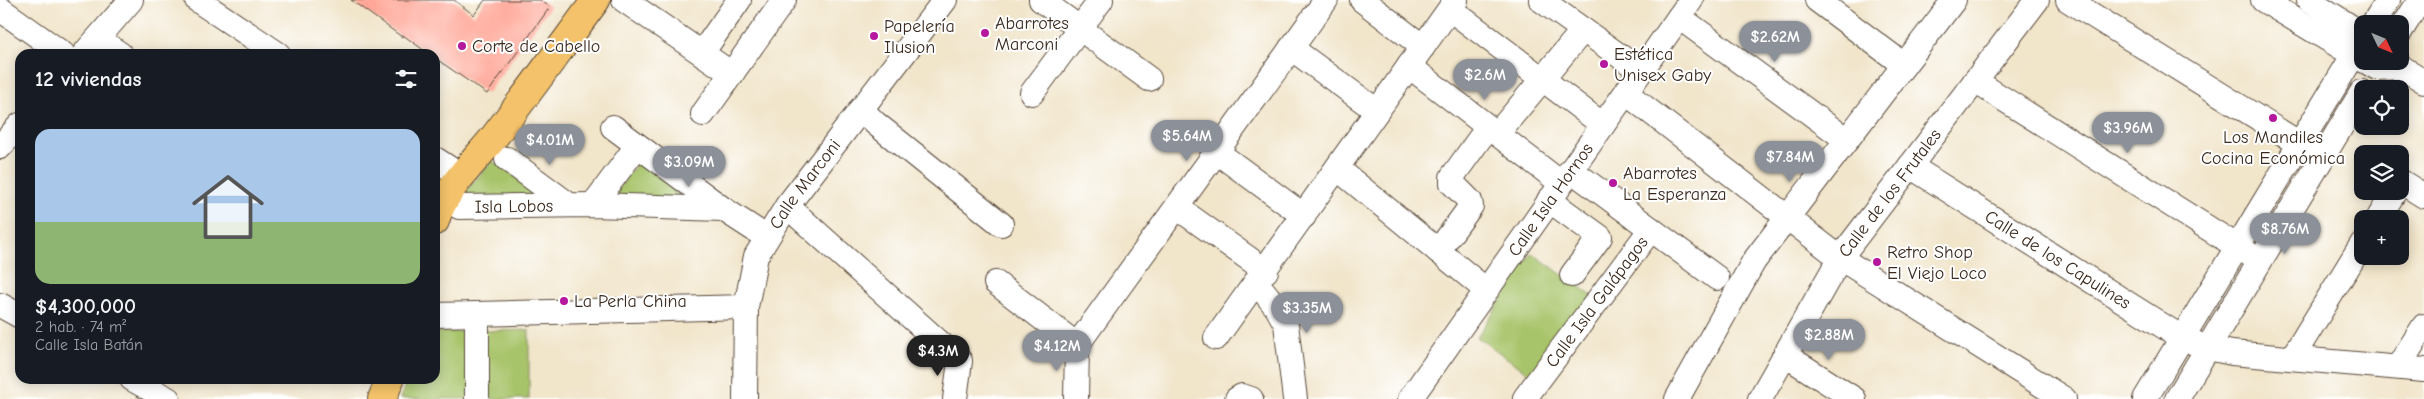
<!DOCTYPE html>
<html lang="es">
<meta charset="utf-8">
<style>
body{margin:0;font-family:"Comic Neue",sans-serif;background:#242831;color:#f1f3f6;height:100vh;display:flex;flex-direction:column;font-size:19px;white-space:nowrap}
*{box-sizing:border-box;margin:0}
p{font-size:16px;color:#9ea1a6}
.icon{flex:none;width:28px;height:28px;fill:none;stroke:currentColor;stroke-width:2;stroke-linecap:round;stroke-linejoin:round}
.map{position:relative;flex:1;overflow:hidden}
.panel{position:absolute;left:15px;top:49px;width:425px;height:335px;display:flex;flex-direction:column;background:#171b24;border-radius:15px;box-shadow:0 2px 12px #0003}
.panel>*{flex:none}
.needle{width:32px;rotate:133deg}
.fabs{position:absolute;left:2354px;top:15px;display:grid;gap:10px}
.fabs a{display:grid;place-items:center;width:55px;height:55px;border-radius:10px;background:#171b24;box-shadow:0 2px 12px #0003;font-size:25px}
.price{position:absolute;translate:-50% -42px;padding:0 11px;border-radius:18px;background:#8c9099;color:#fff;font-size:16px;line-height:32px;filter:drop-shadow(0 1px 2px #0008)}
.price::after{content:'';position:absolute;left:50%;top:30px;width:15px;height:11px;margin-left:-8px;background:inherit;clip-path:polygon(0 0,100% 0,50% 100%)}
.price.current{background:#222;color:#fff}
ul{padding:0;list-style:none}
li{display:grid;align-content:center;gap:10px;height:265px;padding:0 20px}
li span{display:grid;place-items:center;height:155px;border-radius:15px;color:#555}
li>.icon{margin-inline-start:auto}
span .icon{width:90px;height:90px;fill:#fffc;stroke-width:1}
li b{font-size:21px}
h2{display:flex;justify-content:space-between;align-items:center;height:60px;padding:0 20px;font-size:21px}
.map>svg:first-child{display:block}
.green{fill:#a8c46b;stroke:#727744}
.building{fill:#ffa798}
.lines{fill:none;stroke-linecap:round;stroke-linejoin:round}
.minor-casing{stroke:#564638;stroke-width:26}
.major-casing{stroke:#564638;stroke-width:30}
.minor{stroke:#fff;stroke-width:24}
.major{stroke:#f3c26a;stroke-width:28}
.poi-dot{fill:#b5179e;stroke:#fff;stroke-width:2}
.labels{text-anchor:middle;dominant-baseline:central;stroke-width:4;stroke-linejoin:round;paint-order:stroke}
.poi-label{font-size:18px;fill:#3b2a1e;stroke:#fff;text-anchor:start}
.street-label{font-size:18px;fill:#3b2a1e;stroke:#fff}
</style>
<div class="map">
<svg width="2424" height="399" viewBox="0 0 2424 399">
<rect width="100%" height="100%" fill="#fff"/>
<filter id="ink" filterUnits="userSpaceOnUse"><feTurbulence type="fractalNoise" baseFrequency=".02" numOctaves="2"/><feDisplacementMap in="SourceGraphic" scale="10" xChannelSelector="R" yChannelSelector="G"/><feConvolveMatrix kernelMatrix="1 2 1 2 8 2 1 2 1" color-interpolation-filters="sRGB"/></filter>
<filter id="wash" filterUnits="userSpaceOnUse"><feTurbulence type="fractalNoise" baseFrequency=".0096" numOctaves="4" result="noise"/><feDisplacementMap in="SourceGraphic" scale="20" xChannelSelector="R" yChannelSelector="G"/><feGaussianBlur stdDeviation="1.12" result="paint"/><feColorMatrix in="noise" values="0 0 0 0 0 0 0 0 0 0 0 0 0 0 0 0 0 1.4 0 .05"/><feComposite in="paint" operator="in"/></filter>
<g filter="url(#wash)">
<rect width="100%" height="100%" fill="#f1e5ca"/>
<path class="green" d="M643 156 704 199H610Z
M492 161 548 199 455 204Z
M1532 253 1592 296 1534 377 1477 337Z
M529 330V399H400L407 379H435V332Z"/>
<g id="blocks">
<path class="building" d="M351 0H454L474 15 485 0H540L550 7 487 94 435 58V54H429L403 35 402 37Z"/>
</g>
</g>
<g filter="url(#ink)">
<use href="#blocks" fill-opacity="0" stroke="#564638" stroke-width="1"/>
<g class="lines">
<defs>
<g id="minor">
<path d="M197 0 278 54"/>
<path d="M624 0 732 74"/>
<path d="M1041 0 1149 79"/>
<path d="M1362 0 1423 47"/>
<path d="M1541 0 1641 71"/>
<path d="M1817 0 1904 65"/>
<path d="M2068 0 2313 152"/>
<path d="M2263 0 2362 60"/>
<path d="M2309 0 2362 34"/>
<path d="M0 9 63 54"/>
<path d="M1450 9 1603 125"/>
<path d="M1679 17 1847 140"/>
<path d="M2373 24 2388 0"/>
<path d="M2400 32 2420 0"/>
<path d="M98 39 120 54"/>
<path d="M1291 48 1377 111"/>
<path d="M702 53 739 0"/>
<path d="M84 54 131 0"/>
<path d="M2365 61 2377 68 2401 67"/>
<path d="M2397 61 2401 67 2424 81"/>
<path d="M1409 66 1561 183"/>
<path d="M1975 81 2249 254"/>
<path d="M1032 93 1101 0"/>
<path d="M1626 93 1840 258 2064 399"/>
<path d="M861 109 875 123 1001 224"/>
<path d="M703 114 784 0"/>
<path d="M613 127 723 209"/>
<path d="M1497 134 1583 30"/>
<path d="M0 147 20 125"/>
<path d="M1218 153 1304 216"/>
<path d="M435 159 461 176"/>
<path d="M507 159 569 205"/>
<path id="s1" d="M1910 166 2182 338 2208 348 2232 353 2424 370"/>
<path d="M1338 169 1486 290"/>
<path d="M1571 170 1717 278"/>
<path d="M2400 181 2424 196"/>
<path d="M1549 200 1600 237 1572 275"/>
<path d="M593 205 637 146"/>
<path d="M787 206 960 361 955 399"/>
<path id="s2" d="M459 207 593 205 723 209 766 237"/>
<path d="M1178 208 1266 271"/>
<path d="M2378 219 2395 191"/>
<path d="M1438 251 1471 206 1470 201 1452 183V177L1488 127"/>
<path d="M996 283 1077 345"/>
<path d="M1257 283 1277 308 1286 324 1295 399"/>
<path d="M0 305 20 316"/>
<path d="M435 315 746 307"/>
<path d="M1216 338 1456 0"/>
<path d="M1785 355 1854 399"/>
<path d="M2292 358 2362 244"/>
<path d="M2398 367 2424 326"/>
<path d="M132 379 168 399"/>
<path id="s3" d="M1525 398 1651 229"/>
<path d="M477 399V314"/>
<path id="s4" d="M745 399 746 307 756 256 787 206 945 0"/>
<path d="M1076 399 1077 345 1326 0"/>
<path d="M1237 399 1242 396 1251 399"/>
<path id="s5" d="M1410 399 1691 0"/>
<path d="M1677 399 1754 261 1954 0"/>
<path id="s6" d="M1760 399 1840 258 2037 0"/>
<path d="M2145 399 2362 41"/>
<path d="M2177 399 2362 92"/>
</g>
<path id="major" d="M435 221C443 191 475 161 494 137 529 92 562 46 596 0
M382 399 390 379"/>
</defs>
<use href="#minor" class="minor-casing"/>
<use href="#major" class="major-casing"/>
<use href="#minor" class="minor"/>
<use href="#major" class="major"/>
</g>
</g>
<g class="poi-dot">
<circle cx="985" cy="33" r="5"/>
<circle cx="874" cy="36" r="5"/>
<circle cx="462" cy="46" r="5"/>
<circle cx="1604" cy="64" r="5"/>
<circle cx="2273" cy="118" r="5"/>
<circle cx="1613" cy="183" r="5"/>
<circle cx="1877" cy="262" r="5"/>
<circle cx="564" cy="301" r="5"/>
</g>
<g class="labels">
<g class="poi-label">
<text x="995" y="23">Abarrotes<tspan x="995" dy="21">Marconi</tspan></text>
<text x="884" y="26">Papelería<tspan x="884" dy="21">Ilusion</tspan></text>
<text x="472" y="46">Corte de Cabello</text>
<text x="1614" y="54">Estética<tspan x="1614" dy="21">Unisex Gaby</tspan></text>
<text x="2273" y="137" text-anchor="middle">Los Mandiles<tspan x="2273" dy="21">Cocina Económica</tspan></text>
<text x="1623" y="173">Abarrotes<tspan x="1623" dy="21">La Esperanza</tspan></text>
<text x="1887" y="252">Retro Shop<tspan x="1887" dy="21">El Viejo Loco</tspan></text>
<text x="574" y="301">La Perla China</text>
</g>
<g class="street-label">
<text stroke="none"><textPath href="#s4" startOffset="231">Calle Marconi</textPath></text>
<text stroke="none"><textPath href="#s6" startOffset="244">Calle de los Frutales</textPath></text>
<text stroke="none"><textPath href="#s5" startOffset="244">Calle Isla Hornos</textPath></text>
<text stroke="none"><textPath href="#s2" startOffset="55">Isla Lobos</textPath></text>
<text stroke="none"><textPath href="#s1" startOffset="175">Calle de los Capulines</textPath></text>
<text stroke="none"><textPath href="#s3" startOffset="120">Calle Isla Galápagos</textPath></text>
</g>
</g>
</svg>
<div class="fabs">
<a><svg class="needle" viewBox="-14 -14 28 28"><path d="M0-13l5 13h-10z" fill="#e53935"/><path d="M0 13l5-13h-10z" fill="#9ea1a6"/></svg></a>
<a><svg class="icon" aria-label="locate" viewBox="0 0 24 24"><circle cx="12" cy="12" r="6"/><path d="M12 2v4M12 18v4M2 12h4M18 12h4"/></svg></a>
<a><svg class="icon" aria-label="layers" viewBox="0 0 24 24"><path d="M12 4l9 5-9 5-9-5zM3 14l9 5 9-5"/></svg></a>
<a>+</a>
</div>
<b class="price" style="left:1775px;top:63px">$2.62M</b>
<b class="price" style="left:1485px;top:101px">$2.6M</b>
<b class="price" style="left:2128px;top:154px">$3.96M</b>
<b class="price" style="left:1187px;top:162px">$5.64M</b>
<b class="price" style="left:550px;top:166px">$4.01M</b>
<b class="price" style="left:1790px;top:183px">$7.84M</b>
<b class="price" style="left:689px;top:188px">$3.09M</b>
<b class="price" style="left:2285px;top:255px">$8.76M</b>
<b class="price" style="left:1307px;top:334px">$3.35M</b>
<b class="price" style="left:1829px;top:361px">$2.88M</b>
<b class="price" style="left:1057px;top:372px">$4.12M</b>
<b class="price current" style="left:938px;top:377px">$4.3M</b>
<section class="panel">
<h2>12 viviendas<svg class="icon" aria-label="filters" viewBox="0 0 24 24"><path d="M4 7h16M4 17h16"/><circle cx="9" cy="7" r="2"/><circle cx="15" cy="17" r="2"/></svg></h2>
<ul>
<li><span style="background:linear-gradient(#a9c7e8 60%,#8fb573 0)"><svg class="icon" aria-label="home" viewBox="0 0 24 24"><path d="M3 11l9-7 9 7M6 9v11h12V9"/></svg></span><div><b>$4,300,000</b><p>2 hab. · 74 m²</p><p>Calle Isla Batán</p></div></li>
</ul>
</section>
</div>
